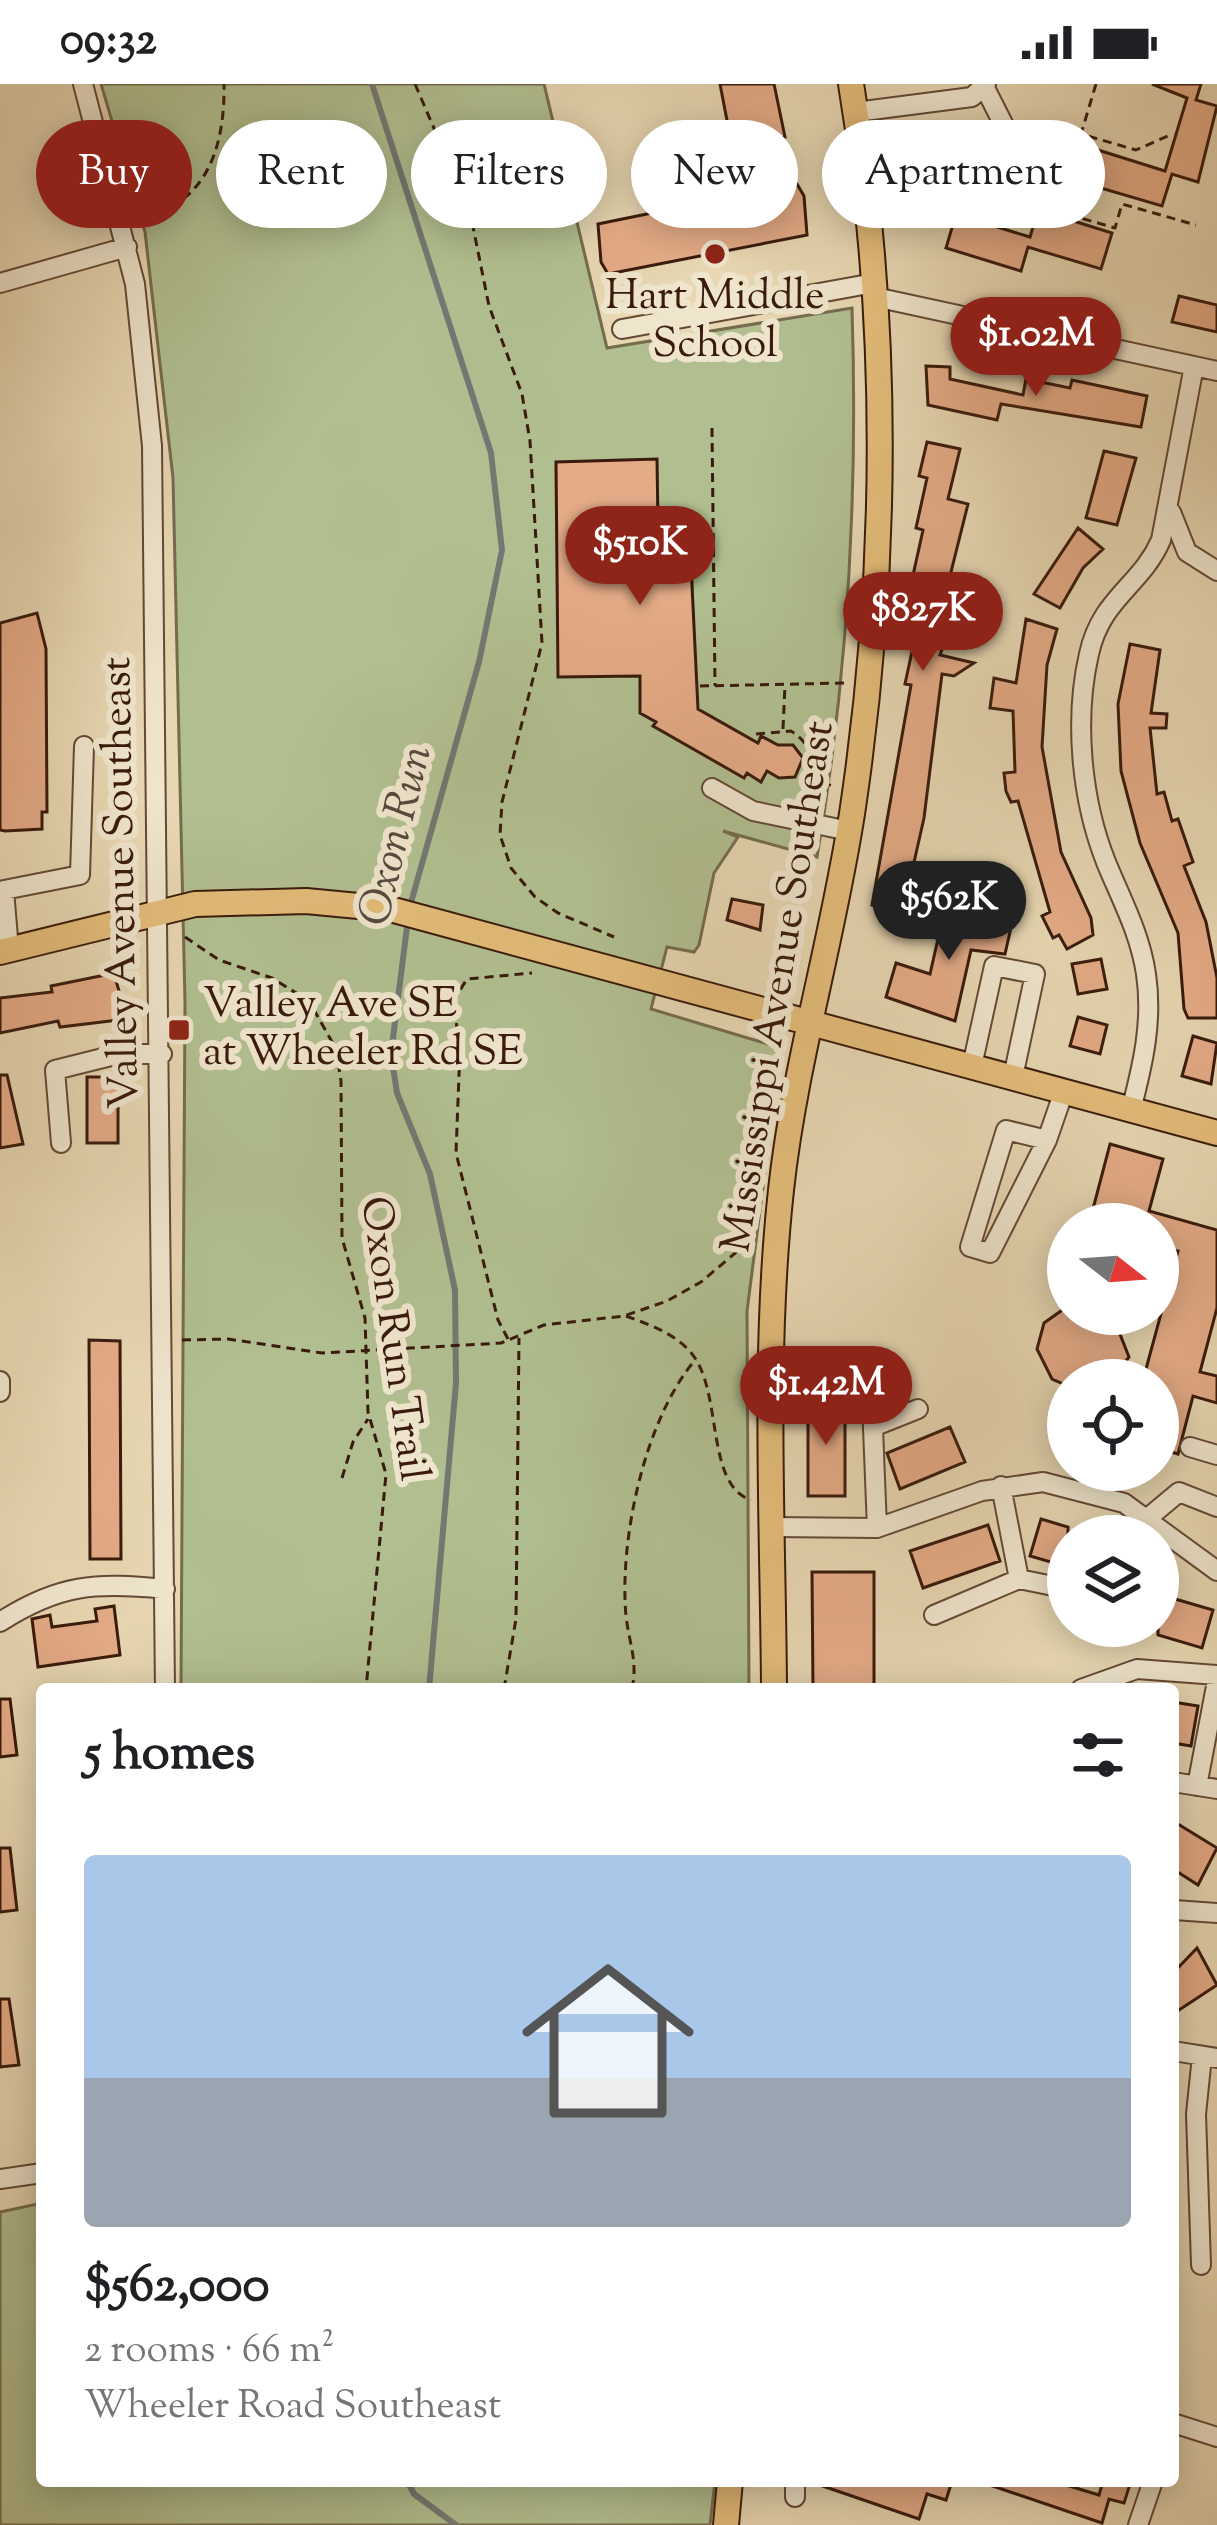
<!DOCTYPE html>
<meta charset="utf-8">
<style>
body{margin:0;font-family:"Sorts Mill Goudy",serif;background:#f6f6f6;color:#202124;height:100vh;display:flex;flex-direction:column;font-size:45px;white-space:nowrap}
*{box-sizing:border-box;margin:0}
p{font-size:39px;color:#757577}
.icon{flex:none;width:66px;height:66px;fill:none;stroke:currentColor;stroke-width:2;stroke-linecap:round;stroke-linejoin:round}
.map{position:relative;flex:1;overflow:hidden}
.panel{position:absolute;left:36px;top:1599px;width:1143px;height:804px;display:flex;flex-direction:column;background:#fff;border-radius:12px;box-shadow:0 6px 30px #0003}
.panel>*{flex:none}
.guide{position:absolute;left:36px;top:36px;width:1146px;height:108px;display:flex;gap:24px}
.needle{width:78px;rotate:107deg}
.fabs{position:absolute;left:1047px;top:1119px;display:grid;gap:24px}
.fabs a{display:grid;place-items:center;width:132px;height:132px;border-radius:50%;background:#fff;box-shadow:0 6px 30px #0003;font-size:60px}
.price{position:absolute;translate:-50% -102px;padding:0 27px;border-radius:42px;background:#8f2418;color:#fff;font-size:39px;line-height:78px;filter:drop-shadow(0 3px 6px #0008)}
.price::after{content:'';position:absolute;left:50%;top:72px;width:36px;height:27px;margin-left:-18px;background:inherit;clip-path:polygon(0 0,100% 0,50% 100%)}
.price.current{background:#222;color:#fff}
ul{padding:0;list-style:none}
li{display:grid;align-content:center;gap:24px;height:636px;padding:0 48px}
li+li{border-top:3px solid #e0e0e0}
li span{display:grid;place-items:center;height:372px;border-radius:12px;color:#555}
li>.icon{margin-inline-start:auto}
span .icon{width:216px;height:216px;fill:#fffc;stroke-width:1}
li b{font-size:51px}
h2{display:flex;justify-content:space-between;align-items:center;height:144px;padding:0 48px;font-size:51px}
.chip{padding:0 42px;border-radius:54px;background:#fff;box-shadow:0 6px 30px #0003;font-size:42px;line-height:108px}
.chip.current{background:#8f2418;color:#fff}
.status{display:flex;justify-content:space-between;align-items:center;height:84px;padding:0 60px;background:#fff;direction:ltr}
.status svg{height:33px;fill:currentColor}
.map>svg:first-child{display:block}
.green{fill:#b1bf90;stroke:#756c4e;stroke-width:3}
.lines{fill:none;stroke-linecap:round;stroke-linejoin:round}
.stream{stroke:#747873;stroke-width:6}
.building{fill:#e4ab87;stroke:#391a0c;stroke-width:3}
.minor-casing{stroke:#644936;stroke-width:22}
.major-casing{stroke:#391a0c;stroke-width:28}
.path{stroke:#391a0c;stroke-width:3;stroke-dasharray:9 6;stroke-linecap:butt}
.minor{stroke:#efe5cd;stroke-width:18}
.major{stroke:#e4bc79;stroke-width:24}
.poi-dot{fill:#8f2418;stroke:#efe5cd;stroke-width:4.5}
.labels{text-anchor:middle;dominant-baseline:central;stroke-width:12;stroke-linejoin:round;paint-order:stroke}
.poi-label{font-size:42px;fill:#391a0c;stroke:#efe5cd}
.street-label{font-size:42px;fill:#391a0c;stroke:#efe5cd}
.water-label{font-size:45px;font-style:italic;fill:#56493f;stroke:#efe5cd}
</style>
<div class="status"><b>09:32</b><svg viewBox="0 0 49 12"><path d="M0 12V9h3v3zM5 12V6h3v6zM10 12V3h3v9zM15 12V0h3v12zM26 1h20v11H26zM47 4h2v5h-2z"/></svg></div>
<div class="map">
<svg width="1217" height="2441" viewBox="0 0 1217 2441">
<rect width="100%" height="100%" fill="#e7d7b2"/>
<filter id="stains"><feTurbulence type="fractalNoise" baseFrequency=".00167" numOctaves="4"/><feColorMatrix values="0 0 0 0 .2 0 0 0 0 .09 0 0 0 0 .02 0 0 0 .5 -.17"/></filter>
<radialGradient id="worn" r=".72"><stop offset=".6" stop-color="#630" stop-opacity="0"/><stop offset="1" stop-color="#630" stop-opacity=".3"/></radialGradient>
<path class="green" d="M101 0H544L607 264 852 224C858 408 848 592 817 773L723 747 738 753 714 789 699 861 694 868 667 863 651 925 781 964 747 1227 749 1605H181L185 918 173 394 145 148Z
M42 2119V2397H715L710 2441H0V2128Z"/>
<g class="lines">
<path class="stream" d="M372 0 491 369 502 466 479 578 410 822
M408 835 391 970 397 1009 430 1090 455 1206 456 1299 429 1605
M407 2397 414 2410 456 2441"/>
</g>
<path class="building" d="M720 0H774L785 53 765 57 771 105 797 100 804 112 807 151 608 190 601 178 598 140 735 112 729 79 735 78Z
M1152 0H1201L1196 16 1217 22 1198 98 1172 90 1162 122 1087 100 1098 66 1165 87 1187 14Z
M945 53 979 63 958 131 1030 153 1038 126 1112 149 1101 185 1028 163 1021 187 946 164 954 137 922 127Z
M1179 212 1217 221V248L1172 238Z
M926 282 950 283V295L1023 311 1026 295 1070 304 1072 296 1147 312 1141 343 1001 320 997 336 928 321Z
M927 358 960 365 948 415 968 420 943 520 950 521 948 531 954 533 940 571 974 579 954 592 942 590 924 734 903 827 872 821 911 601 905 600 916 549 909 548 920 498 912 496 923 446 916 444 927 394 919 392Z
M1104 367 1136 374 1117 441 1086 434Z
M657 375 658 439H689L698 625 758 659 761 652 778 661H793L803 674 795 693 779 694 767 687 761 698 747 689 744 694 653 642 656 638 640 629V592L558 593 556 378Z
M1078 444 1103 465 1083 484 1060 524 1034 510Z
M37 529 46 565 47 728H42V745L5 747 0 746V539Z
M1026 535 1057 545 1047 581 1042 663 1061 768 1091 834 1093 851 1067 865 1059 851 1053 854 1042 832 1050 828 1018 717 1011 718 1006 707 1004 689 1015 688 1013 627 990 624 994 594 1016 599Z
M1130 560 1160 566 1151 629 1167 630 1166 644H1150L1157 710 1164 708 1172 737 1178 735 1193 778 1184 782 1206 838 1217 894V934H1188L1184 925 1178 849 1140 759 1121 687 1118 620Z
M732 815 763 821 760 846 727 836Z
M945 824 1012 839 1005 870 971 866 955 937 886 913 896 879 930 890Z
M1101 875 1107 905 1078 910 1072 880Z
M105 891 115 893 127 935 60 943 58 937 0 949V914L52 908 51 902Z
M1078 933 1107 941 1100 970 1070 962Z
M1193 952 1217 959 1211 1000 1182 992Z
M0 991H7L23 1060 0 1064Z
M87 993H118V1059H87Z
M1110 1060 1163 1075 1149 1127 1217 1146V1224L1200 1288 1217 1292V1319L1193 1312 1178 1370 1158 1364V1296H1143L1178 1167 1158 1162V1140H1089Z
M1068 1222V1230H1112L1129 1273 1114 1293 1068 1296V1302L1052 1295 1037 1265 1044 1239Z
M89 1256 120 1257 121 1475H90Z
M808 1316H845V1412H808Z
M950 1343 965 1378 900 1405 887 1369Z
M1041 1435 1068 1443V1483L1030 1472Z
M988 1441 1000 1477 923 1504 910 1467Z
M812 1488H874V1605H813Z
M1158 1510 1213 1526 1202 1564 1158 1551Z
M114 1522 120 1571 38 1583 32 1535 50 1531 52 1543 97 1537 95 1525Z
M0 1615H10L17 1671 0 1673Z
M1173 1618 1198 1622 1191 1662 1173 1659Z
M1173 1737 1217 1764 1198 1801 1173 1785Z
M0 1764H10L17 1826 0 1828Z
M1197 1864 1217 1901 1173 1930V1889Z
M0 1915H9L19 1981 0 1983Z
M808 2397 895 2400 952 2397 946 2416 927 2410 919 2435Z
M978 2397H1053L1099 2411 1103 2397H1131L1124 2419 1109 2415 1102 2439Z"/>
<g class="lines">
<defs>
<path id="minor" d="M83 0 135 200 152 362 165 1605
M984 2 1019 71 1010 105
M856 28 972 13 986 0
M0 199 127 163
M875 213 1217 287
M622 245 874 199
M1171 428 1187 468 1217 487
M712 704 753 727 849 747
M9 866 4 806 80 791 84 662
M972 982 994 882 1035 890 1013 993
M1131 1026C1143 980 1153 937 1146 890 1140 849 1121 815 1106 778 1081 715 1074 635 1089 570 1101 514 1141 502 1161 456L1194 282
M1047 1056 1006 1046 970 1163 990 1169 1047 1056 1064 1007
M61 1059 55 986 119 970H162
M0 1297V1308
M872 1319 877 1444
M873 1343 918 1325
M1190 1363 1217 1371
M1001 1402 1019 1495 1068 1505
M1149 1433 1179 1408 1217 1423
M773 1443 877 1444 982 1407 1043 1398 1124 1419 1217 1487
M934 1531 1019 1495
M0 1538C59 1500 96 1498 165 1505
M1081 1605 1137 1585 1217 1591
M1173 1698 1217 1705
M1197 1702 1217 1597
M1174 1826 1217 1829
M1173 1967 1217 1974
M0 2095 42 2089
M1201 2181 1196 2030 1202 1972
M1173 2339 1217 2353
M795 2413V2397
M1138 2441 1153 2397"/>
<path id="major" d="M0 868 195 820 306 817 390 825 1217 1049
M774 1605C773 1439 763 1271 781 1106 795 977 834 852 853 723 888 486 890 237 851 0
M726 2441 730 2397"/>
</defs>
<use href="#minor" class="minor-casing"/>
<use href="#major" class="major-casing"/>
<path class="path" d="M415 0 470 128 489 222 522 310 530 357 542 559 502 718 500 751 511 784 535 813 558 829 614 853
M1096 0 1081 50 1136 66 1170 51
M1025 118 1115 144 1122 120 1196 141
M143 133C209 119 225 59 224 0
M712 344 715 602
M700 602 846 599
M783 645 785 601
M756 650 791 647C820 666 811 685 800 713
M808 694 833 702
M185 853 219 876 272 894 309 917 336 965 341 997 342 1154 365 1234 368 1328 386 1390 366 1605
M626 1232C650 1241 675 1249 692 1270 723 1308 705 1401 751 1416
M508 1255 498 1236 456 1069 460 964 453 917 467 895 532 889
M182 1256 228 1255 322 1269 501 1259 544 1241 624 1232 667 1217 701 1198 753 1154
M342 1394 353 1358 368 1335
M504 1605 516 1535 519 1254
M632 1605C638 1577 629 1559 626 1532 619 1455 645 1334 696 1275"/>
<use href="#minor" class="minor"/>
<use href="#major" class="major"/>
</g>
<g class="poi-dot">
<circle cx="715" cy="170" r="12"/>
<rect x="167" y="934" width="24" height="24" rx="6"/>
</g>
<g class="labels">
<g class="poi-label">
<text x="715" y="214">Hart Middle<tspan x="715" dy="48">School</tspan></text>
<text x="203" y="922" text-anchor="start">Valley Ave SE<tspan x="203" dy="48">at Wheeler Rd SE</tspan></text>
</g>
<g class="street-label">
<text transform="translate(123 799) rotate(-91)">Valley Avenue Southeast</text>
<text transform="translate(780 903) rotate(-81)">Mississippi Avenue Southeast</text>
<text transform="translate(392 1255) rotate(82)">Oxon Run Trail</text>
</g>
<g class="water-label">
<text transform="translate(398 752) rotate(-76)">Oxon Run</text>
</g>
</g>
<rect width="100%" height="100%" filter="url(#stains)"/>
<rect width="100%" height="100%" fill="url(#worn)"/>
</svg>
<div class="fabs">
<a><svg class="needle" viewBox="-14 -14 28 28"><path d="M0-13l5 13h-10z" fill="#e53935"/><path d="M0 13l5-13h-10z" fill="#757577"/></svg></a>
<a><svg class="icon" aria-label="locate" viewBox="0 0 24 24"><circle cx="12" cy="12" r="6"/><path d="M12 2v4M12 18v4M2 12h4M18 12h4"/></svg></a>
<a><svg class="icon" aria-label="layers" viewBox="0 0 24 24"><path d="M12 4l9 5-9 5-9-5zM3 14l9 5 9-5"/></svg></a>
</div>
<b class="price" style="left:1036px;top:315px">$1.02M</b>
<b class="price" style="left:640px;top:524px">$510K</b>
<b class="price" style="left:923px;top:590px">$827K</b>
<b class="price current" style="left:949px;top:879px">$562K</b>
<b class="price" style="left:826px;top:1364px">$1.42M</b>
<div class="guide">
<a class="chip current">Buy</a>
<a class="chip">Rent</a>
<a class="chip">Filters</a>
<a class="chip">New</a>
<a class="chip">Apartment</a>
</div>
<section class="panel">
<h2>5 homes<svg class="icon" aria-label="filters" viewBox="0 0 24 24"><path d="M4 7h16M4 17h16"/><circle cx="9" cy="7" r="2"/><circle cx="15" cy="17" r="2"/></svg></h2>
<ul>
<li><span style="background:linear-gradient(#a9c7e8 60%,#9aa5b1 0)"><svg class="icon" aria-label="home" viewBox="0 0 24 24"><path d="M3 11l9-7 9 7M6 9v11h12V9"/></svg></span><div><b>$562,000</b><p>2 rooms · 66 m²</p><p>Wheeler Road Southeast</p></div></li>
</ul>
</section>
</div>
